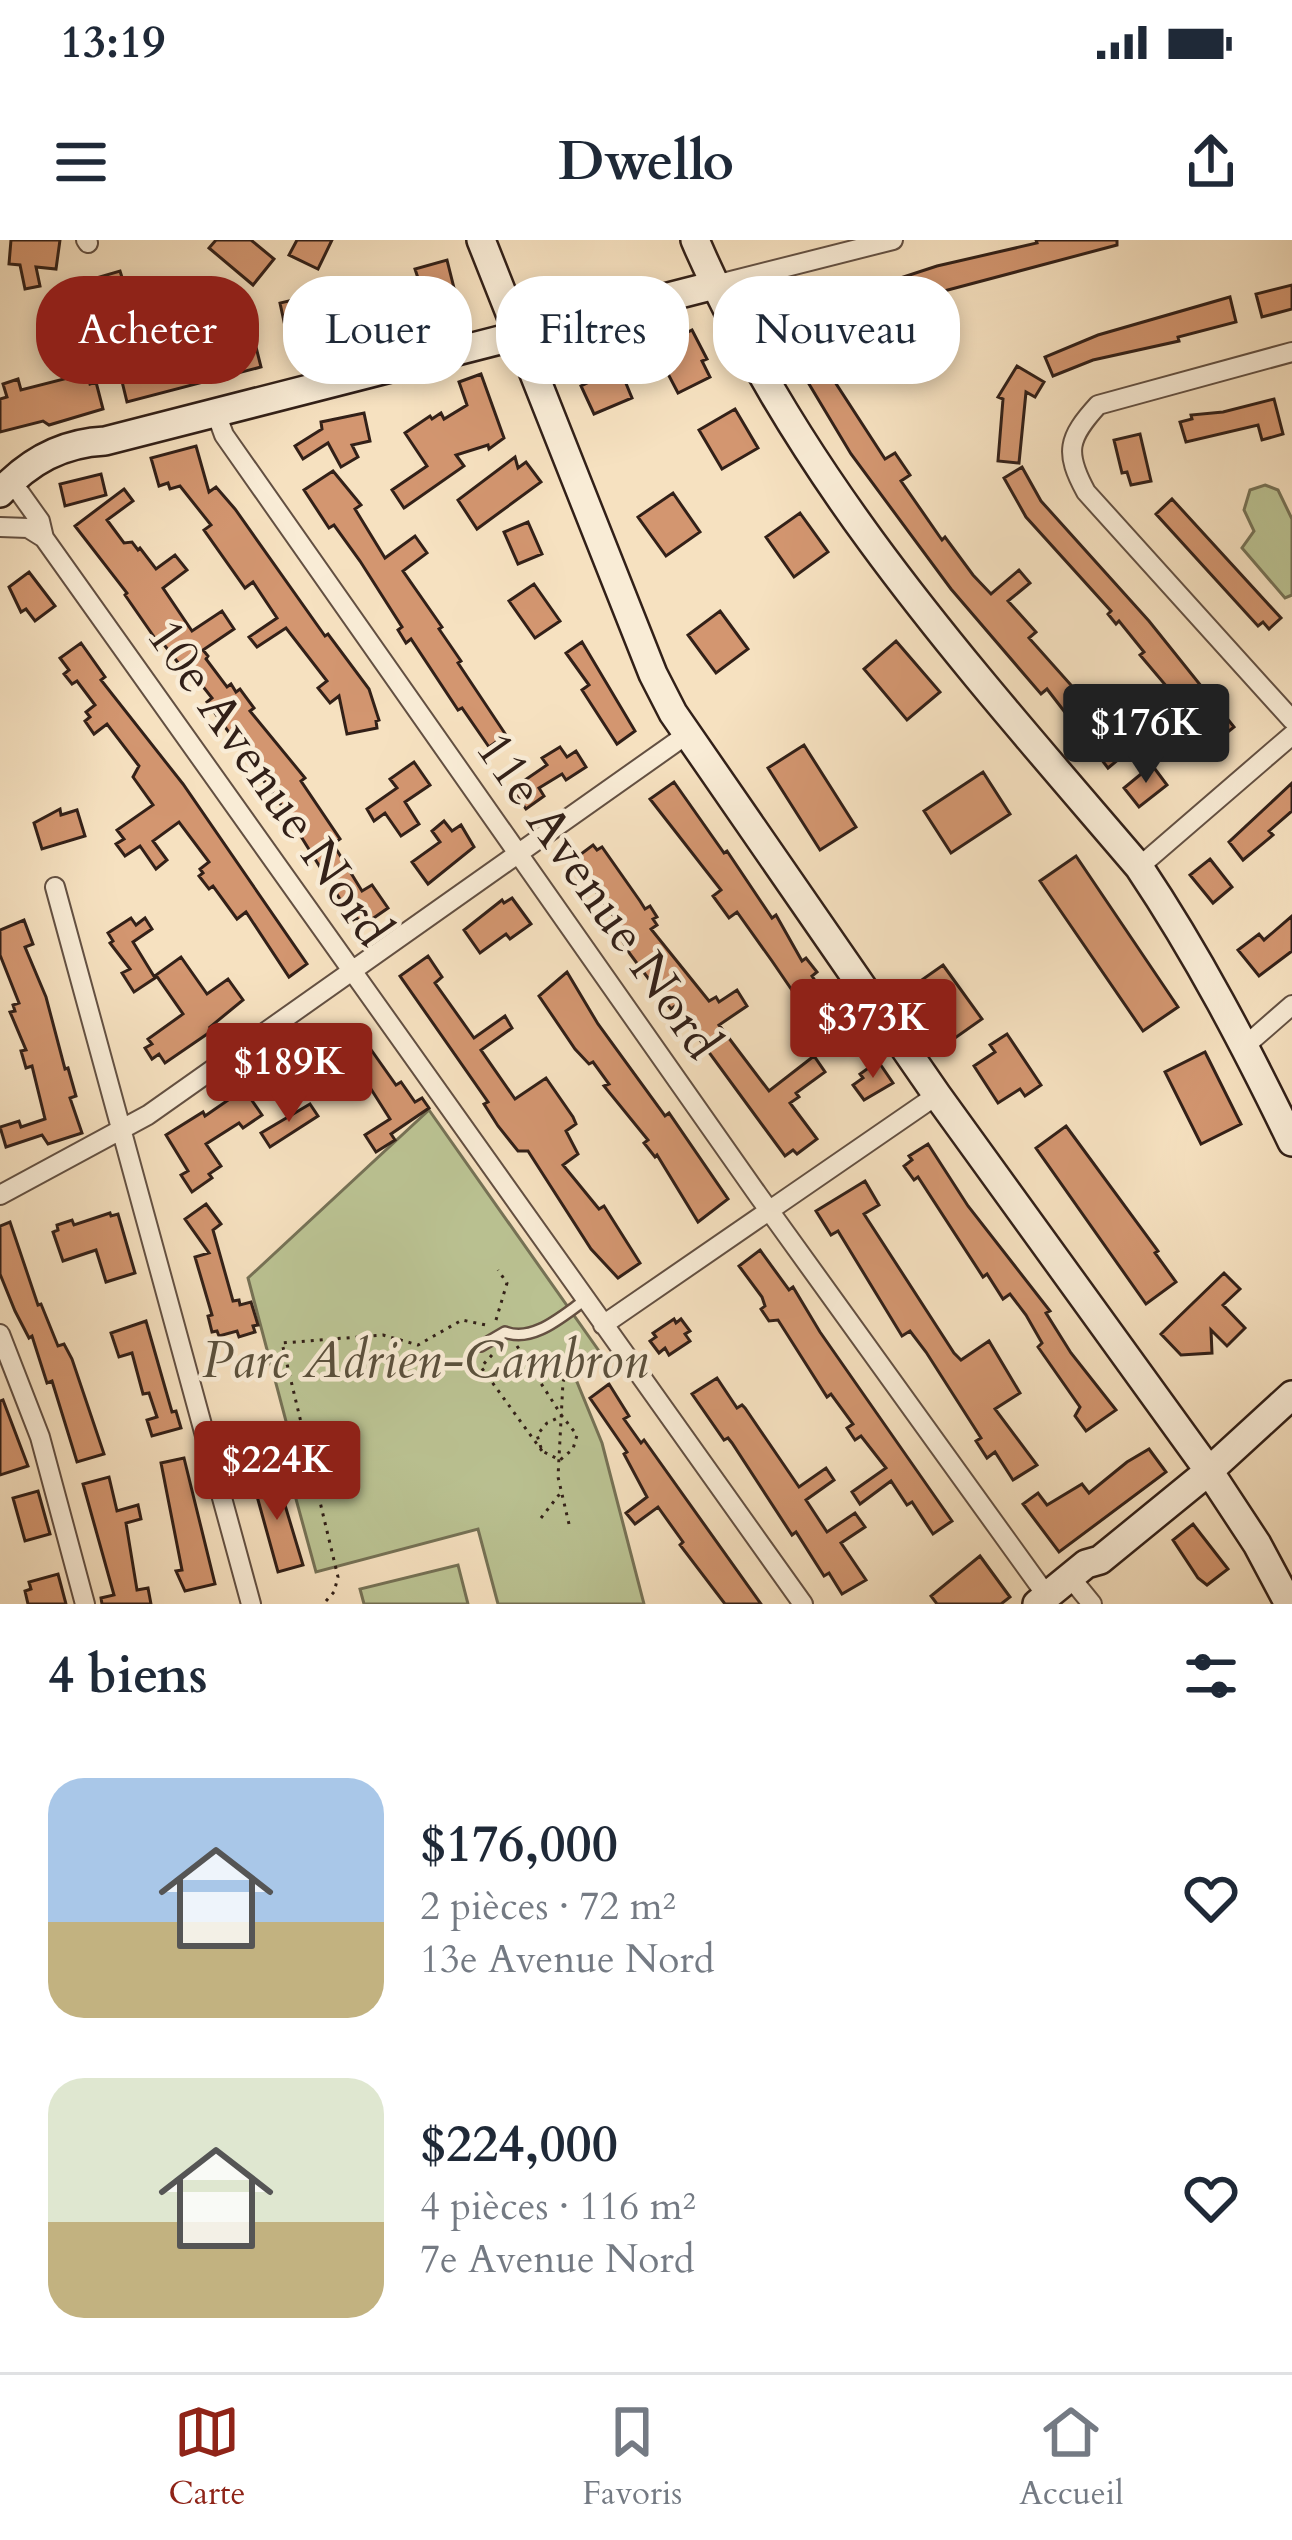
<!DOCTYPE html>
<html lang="fr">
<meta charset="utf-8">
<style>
body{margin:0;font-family:Cardo,serif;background:#f6f6f7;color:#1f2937;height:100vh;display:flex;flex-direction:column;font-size:45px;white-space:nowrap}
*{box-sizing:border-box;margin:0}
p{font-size:39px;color:#747a83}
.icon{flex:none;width:66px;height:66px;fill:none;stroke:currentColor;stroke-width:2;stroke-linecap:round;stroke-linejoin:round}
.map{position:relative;height:1364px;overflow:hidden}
.details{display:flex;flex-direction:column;background:#fff;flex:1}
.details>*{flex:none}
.guide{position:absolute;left:36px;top:36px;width:1221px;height:108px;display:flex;gap:24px}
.price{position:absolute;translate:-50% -102px;padding:0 27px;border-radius:12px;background:#8f2418;color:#fff;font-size:39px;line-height:78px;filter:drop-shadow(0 3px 6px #0008)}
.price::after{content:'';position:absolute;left:50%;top:72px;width:36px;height:27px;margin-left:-18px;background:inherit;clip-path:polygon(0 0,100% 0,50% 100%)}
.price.active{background:#222;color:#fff}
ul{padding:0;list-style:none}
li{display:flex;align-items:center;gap:36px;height:300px;padding:0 48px}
li span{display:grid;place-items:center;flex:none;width:336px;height:240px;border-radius:36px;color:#555}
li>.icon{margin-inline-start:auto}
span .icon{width:144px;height:144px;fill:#fffc;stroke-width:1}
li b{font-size:51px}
h2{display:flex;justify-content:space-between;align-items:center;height:144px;padding:0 48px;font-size:51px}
.pill{padding:0 42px;border-radius:48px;background:#fff;box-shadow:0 6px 18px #0003;font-size:42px;line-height:108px}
.pill.active{background:#8f2418;color:#fff}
.status{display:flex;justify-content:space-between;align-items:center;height:84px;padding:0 60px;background:#fff;direction:ltr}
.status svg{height:33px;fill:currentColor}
header{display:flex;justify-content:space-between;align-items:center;height:156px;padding:0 48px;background:#fff;font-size:54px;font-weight:600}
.menu{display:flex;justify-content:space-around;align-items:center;height:168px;border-top:3px solid #e0e1e3;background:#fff;font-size:33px;color:#747a83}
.menu a{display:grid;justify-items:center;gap:6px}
.menu .active{color:#8f2418}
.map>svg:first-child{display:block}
.green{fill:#bbc393;stroke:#767256;stroke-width:3}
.building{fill:#d39670;stroke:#322018;stroke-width:3}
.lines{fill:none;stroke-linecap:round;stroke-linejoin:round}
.lane-casing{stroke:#635042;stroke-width:14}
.street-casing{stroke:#635042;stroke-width:22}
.secondary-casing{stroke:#322018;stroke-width:32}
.path{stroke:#322018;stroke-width:3;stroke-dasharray:3 6;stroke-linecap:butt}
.lane{stroke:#f9ecd6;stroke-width:9}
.street{stroke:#f9ecd6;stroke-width:18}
.secondary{stroke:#f9ecd6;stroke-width:27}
.labels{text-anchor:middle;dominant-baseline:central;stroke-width:9;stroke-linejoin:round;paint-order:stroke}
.street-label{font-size:51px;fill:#322018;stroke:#f9ecd6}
.park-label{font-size:51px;font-style:italic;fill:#5b513d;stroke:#f9ecd6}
</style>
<div class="status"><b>13:19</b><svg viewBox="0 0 49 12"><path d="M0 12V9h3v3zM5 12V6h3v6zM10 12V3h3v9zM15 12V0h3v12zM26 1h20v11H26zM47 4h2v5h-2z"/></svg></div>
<header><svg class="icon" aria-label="menu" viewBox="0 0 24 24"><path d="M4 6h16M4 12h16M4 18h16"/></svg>Dwello<svg class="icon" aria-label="share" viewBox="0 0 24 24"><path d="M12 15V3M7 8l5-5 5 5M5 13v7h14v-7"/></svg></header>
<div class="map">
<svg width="1292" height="1364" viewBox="0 0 1292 1364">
<rect width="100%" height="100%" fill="#f6e1c0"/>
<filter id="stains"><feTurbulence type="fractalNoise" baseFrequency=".00167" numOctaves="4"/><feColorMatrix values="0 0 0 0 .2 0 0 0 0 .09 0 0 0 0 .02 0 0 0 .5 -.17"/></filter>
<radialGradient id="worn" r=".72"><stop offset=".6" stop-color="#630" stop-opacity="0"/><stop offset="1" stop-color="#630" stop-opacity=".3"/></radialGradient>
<path class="green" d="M1265 245 1278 250 1292 279V355L1285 358 1242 308 1254 291 1244 270 1250 250Z
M429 870 604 1118 575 1137 602 1203 644 1364H498L478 1289 316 1332 285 1219 295 1215 248 1038Z
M458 1325 468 1364H364L360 1349Z"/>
<path class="building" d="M11 0H60L56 29 36 27 40 46 25 49 20 25 9 24Z
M216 0H251L274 19 253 45 209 8Z
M297 0H332L318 29 289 15Z
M1036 0H1117V5L835 80 830 61 937 26 1037 3Z
M447 20 461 76 433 84 415 29Z
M120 31 129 60 80 74 72 45Z
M1292 45V69L1262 77 1256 54Z
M318 54 324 77 359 67 368 101 349 106 348 101 303 112 296 95 286 91 280 63Z
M1230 57 1236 82 1178 97 1179 101 1093 120 1053 136 1045 117 1098 95Z
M796 67 813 98 791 109 775 78Z
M193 84 196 95 204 93 208 106 253 95 261 127 127 162 119 129 142 123 144 129 183 118 178 88Z
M692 90 707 119 702 121 710 137 678 153 655 109Z
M81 111 90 144 96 142 103 169 49 185 43 181 0 192V159L7 157 3 144 18 139 21 150 72 137 66 115Z
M613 112 632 158 594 174 581 146 587 143 579 126Z
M829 125 839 140 835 142 885 219 895 213 910 235 901 241 942 300 945 297 973 335 991 354 1019 330 1030 343 1008 361 1036 392 1029 398 1078 453 1086 447 1136 505 1108 528 1047 449 1041 454 951 349 851 214 806 139Z
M1017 126 1044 142 1035 157 1026 152 1019 223 998 221 1003 159 998 157Z
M481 134 504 198 489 209 488 205 456 215 464 226 404 268 392 250 427 226 405 193 430 176 432 179 441 173 444 179 467 165 459 142Z
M1274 159 1283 194 1262 200 1258 185 1186 202 1180 182 1192 179 1191 175 1223 172Z
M735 169 758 208 722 229 699 190Z
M364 173 370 201 352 205 358 217 341 227 328 203 303 219 295 206 322 189 321 182Z
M1140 194 1151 241 1131 245 1127 232 1122 233 1114 200Z
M196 206 209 252 216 247 235 269 325 396 328 394 369 449 379 480 376 481 377 488 347 494 339 456 330 463 318 448 327 441 286 388 257 407 249 397 277 378 253 342 245 348 204 290 211 285 180 246 170 249 168 243 159 246 151 218Z
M515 217 518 228 526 222 541 242 477 289 458 260Z
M1022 227 1041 261 1149 381 1234 487 1204 511 1188 492 1204 479 1184 455 1178 460 1140 415 1144 412 1119 381 1116 384 1108 374 1111 371 1026 277 1004 238Z
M333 231 361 265 355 269 385 318 415 296 427 313 403 331 442 387 439 389 461 421 458 423 506 495 489 507 462 468 458 470 411 399 406 403 398 390 402 387 360 321 334 285 329 288 304 250Z
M101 234 106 255 65 266 60 244Z
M124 249 133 261 107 280 124 303 132 302 138 310 140 308 156 329 175 315 187 330 163 348 192 391 222 371 234 389 203 410 208 416 206 419 227 447 231 444 236 452 240 449 254 468 250 471 305 538 301 541 340 599 333 604 362 651 372 645 388 668 362 686 357 678 353 680 282 566 207 462 212 458 190 430 186 433 162 402 159 404 125 355 127 353 75 286Z
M673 253 700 292 666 316 638 277Z
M1172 259 1281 378 1269 389 1263 382 1258 386 1156 274Z
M800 273 828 312 794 337 766 297Z
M528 282 542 314 518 324 504 292Z
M29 332 55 366 35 381 26 369 21 372 9 347Z
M534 344 560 381 535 398 509 361Z
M720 371 748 409 716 433 688 395Z
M896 401 940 452 907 480 864 429Z
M582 402 635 491 617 504 582 450 589 445 566 413Z
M81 403 105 437 101 440 183 544 307 724 289 737 246 672 237 679 213 646 209 649 199 636 203 633 200 629 209 622 179 582 153 601 167 620 156 629 140 606 125 616 116 604 124 599 117 590 153 565 133 537 139 526 107 484 94 494 85 481 90 477 86 472 95 465 77 441 72 444 64 434 69 430 60 418Z
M804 505 856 587 820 610 768 528Z
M560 507 567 517 576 511 586 527 566 540 562 534 539 548 544 556 526 569 512 549 547 525 542 518Z
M414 522 430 545 405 562 419 584 401 596 385 573 374 581 367 569 397 548 390 539Z
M1152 525 1167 545 1139 567 1124 548Z
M983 532 1010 574 951 613 924 571Z
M674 542 724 613 727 611 772 678 776 675 802 721 806 718 817 732 812 736 831 764 837 760 852 781 821 802 806 781 811 778 772 721 737 672 729 678 713 656 721 650 650 559Z
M1292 543V571L1269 591 1273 595 1243 620 1229 602Z
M60 569 61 575 77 570 85 596 42 609 34 583Z
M444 581 452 591 461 585 474 607 428 644 412 622 440 602 432 591Z
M593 605 597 610 602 607 640 661 645 669 650 666 657 677 653 679 657 685 651 689 709 761 716 757 719 762 737 750 747 766 719 785 769 851 814 816 825 832 796 853 799 857 790 863 817 899 797 914 793 910 785 916 675 766 671 769 630 714 611 681 615 678 577 625 581 622 577 617Z
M1076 616 1178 767 1143 791 1040 641Z
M1210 619 1232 647 1213 663 1190 635Z
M512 658 531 684 510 699 506 694 480 713 464 690 502 660 504 663Z
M1292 676V711L1259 736 1238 710 1259 694 1264 700Z
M131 678 136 685 145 678 152 689 133 702 155 738 134 752 122 733 130 729 110 703 113 701 108 693Z
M24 680 33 704 25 707 46 757 65 829 68 828 76 856 70 858 82 893 48 904 42 895 6 907 0 887 19 881 21 887 45 879 32 826 26 828 21 811 26 810 10 772 15 771 13 765 19 763 0 715V690Z
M428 716 442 737 435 743 474 798 505 776 512 788 481 810 515 859 546 838 573 877 576 884 566 891 578 914 563 925 599 969 604 966 640 1023 618 1038 591 1009 528 911H518L498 886 484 864 488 862 400 736Z
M181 717 207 754 228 739 243 760 210 787 213 790 165 823 159 814 152 819 145 808 152 804 148 799 183 774 156 735Z
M943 725 982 779 955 798 916 744Z
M567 732 598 784 665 876 669 873 728 959 698 982 657 915 655 917 644 903 648 900 604 846 609 844 593 822 589 824 575 809 539 756Z
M318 794 333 817 279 853 265 834Z
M1007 794 1041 845 1025 856 1020 849 998 863 974 826 995 812 990 805Z
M367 804 396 845 401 842 415 862 422 858 429 868 391 894 395 900 376 912 365 895 390 879 350 816Z
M1205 812 1241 884 1201 904 1165 832Z
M878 821 893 843 864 860 853 845 863 838 860 834Z
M244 849 262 875 243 888 239 883 206 904 221 926 209 934 212 938 192 952 181 935 188 931 166 895 203 872 205 876Z
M310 864 318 876 270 907 261 893Z
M1066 886 1158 1011 1155 1013 1176 1042 1146 1064 1036 908Z
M928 904 968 966 1050 1071 1046 1073 1071 1113 1116 1170 1086 1191 1075 1176 1080 1167 1038 1107 1042 1103 1026 1075 1010 1054 1003 1059 987 1034 983 1037 918 937 914 940 904 926 912 920 909 916Z
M865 941 879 965 864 974 954 1113 961 1120 989 1101 1020 1153 995 1169 1037 1225 1013 1240 995 1212 987 1218 976 1201 981 1198 926 1112 910 1091 902 1096 838 991 831 995 816 971Z
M206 964 221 984 213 990 233 1061 239 1060 240 1065 251 1062 258 1085 253 1086 255 1092 239 1097 237 1091 219 1096 217 1091 212 1092 208 1076 212 1075 195 1017 209 1013 185 979Z
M110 973 111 976 118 974 135 1033 106 1042 96 1010 63 1021 53 992 58 990 57 985 72 980 74 985Z
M10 982 38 1065 41 1064 58 1106 64 1104 72 1119 104 1214 77 1222 52 1141 47 1143 32 1096 29 1098 15 1071 0 1034V986Z
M760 1010 789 1050 793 1047 820 1092 952 1281 933 1294 912 1262 907 1265 891 1241 860 1264 852 1252 886 1228 861 1196 855 1200 847 1188 853 1184 831 1154 827 1157 778 1080 769 1081 761 1069 765 1066 762 1057 739 1026Z
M1224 1033 1240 1049 1223 1065 1245 1088 1227 1106 1211 1090 1212 1113 1181 1115 1161 1094Z
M674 1079 676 1083 681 1079 690 1091 685 1094 690 1101 669 1115 665 1108 659 1113 650 1101 656 1097 653 1093Z
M146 1081 172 1172 176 1171 181 1188 152 1196 147 1180 157 1177 149 1153 143 1154 132 1113 119 1117 111 1093Z
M717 1138 737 1168 742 1165 745 1168 799 1247 826 1228 834 1240 806 1260 827 1292 855 1273 865 1287 841 1303 866 1340 842 1354 829 1333 824 1336 796 1292 792 1295 732 1203 728 1198 724 1200 692 1154Z
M609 1144 629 1176 624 1179 641 1203 644 1200 761 1364H725L680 1305 683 1302 658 1267 635 1284 626 1273 647 1257 624 1214 627 1212 590 1158Z
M3 1160 28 1226 0 1235V1161Z
M1149 1209 1166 1232 1059 1312 1023 1264 1038 1253 1047 1265 1082 1244 1089 1253 1127 1222Z
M184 1218 215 1344 185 1351 176 1331 182 1330 161 1223Z
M275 1232 303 1325 278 1332 255 1249V1238Z
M109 1237 117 1271 138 1265 141 1279 126 1283 137 1350 148 1348 151 1364H102L101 1358 114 1355 83 1244Z
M38 1251 50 1294 25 1301 13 1258Z
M1193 1284 1228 1329 1207 1345 1198 1338 1173 1300Z
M980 1316 1010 1357 1001 1364H937L931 1356Z
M58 1334 66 1364H28L25 1351 31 1349 29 1342Z"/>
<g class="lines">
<defs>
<path id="lane" d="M481 1106 505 1092C533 1103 562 1076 585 1060"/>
<path id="street" d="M86 0 88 3
M715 45 893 0
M1292 112 1098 165C1068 198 1064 212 1086 252L1292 480
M216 173 224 195 758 955 1047 1356
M20 253 40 281 44 298 803 1364
M0 287 28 288 44 298
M1139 627 1292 495
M55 647 251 1364
M1245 806 1292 765
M0 955 148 875 686 495
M603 1085 937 855
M0 1094 40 1197 85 1364
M1079 1348 1092 1364"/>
<path id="secondary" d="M481 0 653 434 673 473 937 855 1209 1231 1257 1304 1289 1364
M695 0C798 241 971 430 1139 627 1198 715 1246 807 1292 902
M0 253C29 221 62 203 105 201L715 45
M1037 1364 1086 1324 1100 1320 1209 1231 1292 1155"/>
</defs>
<use href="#lane" class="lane-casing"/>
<use href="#street" class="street-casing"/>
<use href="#secondary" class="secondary-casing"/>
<path class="path" d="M496 1080 507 1043 498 1030
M517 1106 562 1176 547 1183 537 1195 542 1211 560 1220 573 1209 577 1195 562 1176
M492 1115 481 1127 542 1211
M541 1278 562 1251
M569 1284 558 1237 563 1142 567 1132 598 1111
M326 1361 334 1352 338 1337 282 1103 383 1095 418 1105 462 1080 486 1085"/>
<use href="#lane" class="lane"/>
<use href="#street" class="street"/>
<use href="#secondary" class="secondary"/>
</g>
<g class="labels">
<g class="street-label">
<text transform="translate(269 543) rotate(55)">10e Avenue Nord</text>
<text transform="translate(598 656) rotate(55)">11e Avenue Nord</text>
</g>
<g class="park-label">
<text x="425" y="1121">Parc Adrien-Cambron</text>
</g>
</g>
<rect width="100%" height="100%" filter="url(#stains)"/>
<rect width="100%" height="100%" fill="url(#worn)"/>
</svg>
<b class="price active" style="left:1146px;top:546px">$176K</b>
<b class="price" style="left:873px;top:841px">$373K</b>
<b class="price" style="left:289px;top:885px">$189K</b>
<b class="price" style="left:277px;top:1283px">$224K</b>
<div class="guide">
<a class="pill active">Acheter</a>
<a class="pill">Louer</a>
<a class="pill">Filtres</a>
<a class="pill">Nouveau</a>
</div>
</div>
<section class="details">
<h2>4 biens<svg class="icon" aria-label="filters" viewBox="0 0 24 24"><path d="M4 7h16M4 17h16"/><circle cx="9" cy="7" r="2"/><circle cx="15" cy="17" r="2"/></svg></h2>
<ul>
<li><span style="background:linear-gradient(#a9c7e8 60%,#c2b280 0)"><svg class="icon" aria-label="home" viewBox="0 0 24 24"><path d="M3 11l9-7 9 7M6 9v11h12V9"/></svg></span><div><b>$176,000</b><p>2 pièces · 72 m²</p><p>13e Avenue Nord</p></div><svg class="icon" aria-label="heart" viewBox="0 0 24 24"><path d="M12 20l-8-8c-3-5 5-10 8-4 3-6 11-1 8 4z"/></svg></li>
<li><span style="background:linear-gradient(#dfe7d0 60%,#c2b280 0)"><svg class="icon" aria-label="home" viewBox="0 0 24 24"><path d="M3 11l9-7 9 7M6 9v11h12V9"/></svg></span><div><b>$224,000</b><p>4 pièces · 116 m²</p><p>7e Avenue Nord</p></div><svg class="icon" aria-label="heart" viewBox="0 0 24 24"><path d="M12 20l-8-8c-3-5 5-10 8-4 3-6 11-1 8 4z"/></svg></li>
</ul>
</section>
<nav class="menu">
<a class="active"><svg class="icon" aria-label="map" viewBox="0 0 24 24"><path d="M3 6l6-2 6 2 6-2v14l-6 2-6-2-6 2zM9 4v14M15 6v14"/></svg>Carte</a>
<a><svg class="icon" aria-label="saved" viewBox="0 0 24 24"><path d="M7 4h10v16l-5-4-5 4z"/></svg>Favoris</a>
<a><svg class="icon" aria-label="home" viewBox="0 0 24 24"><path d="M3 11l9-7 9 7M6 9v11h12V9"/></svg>Accueil</a>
</nav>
